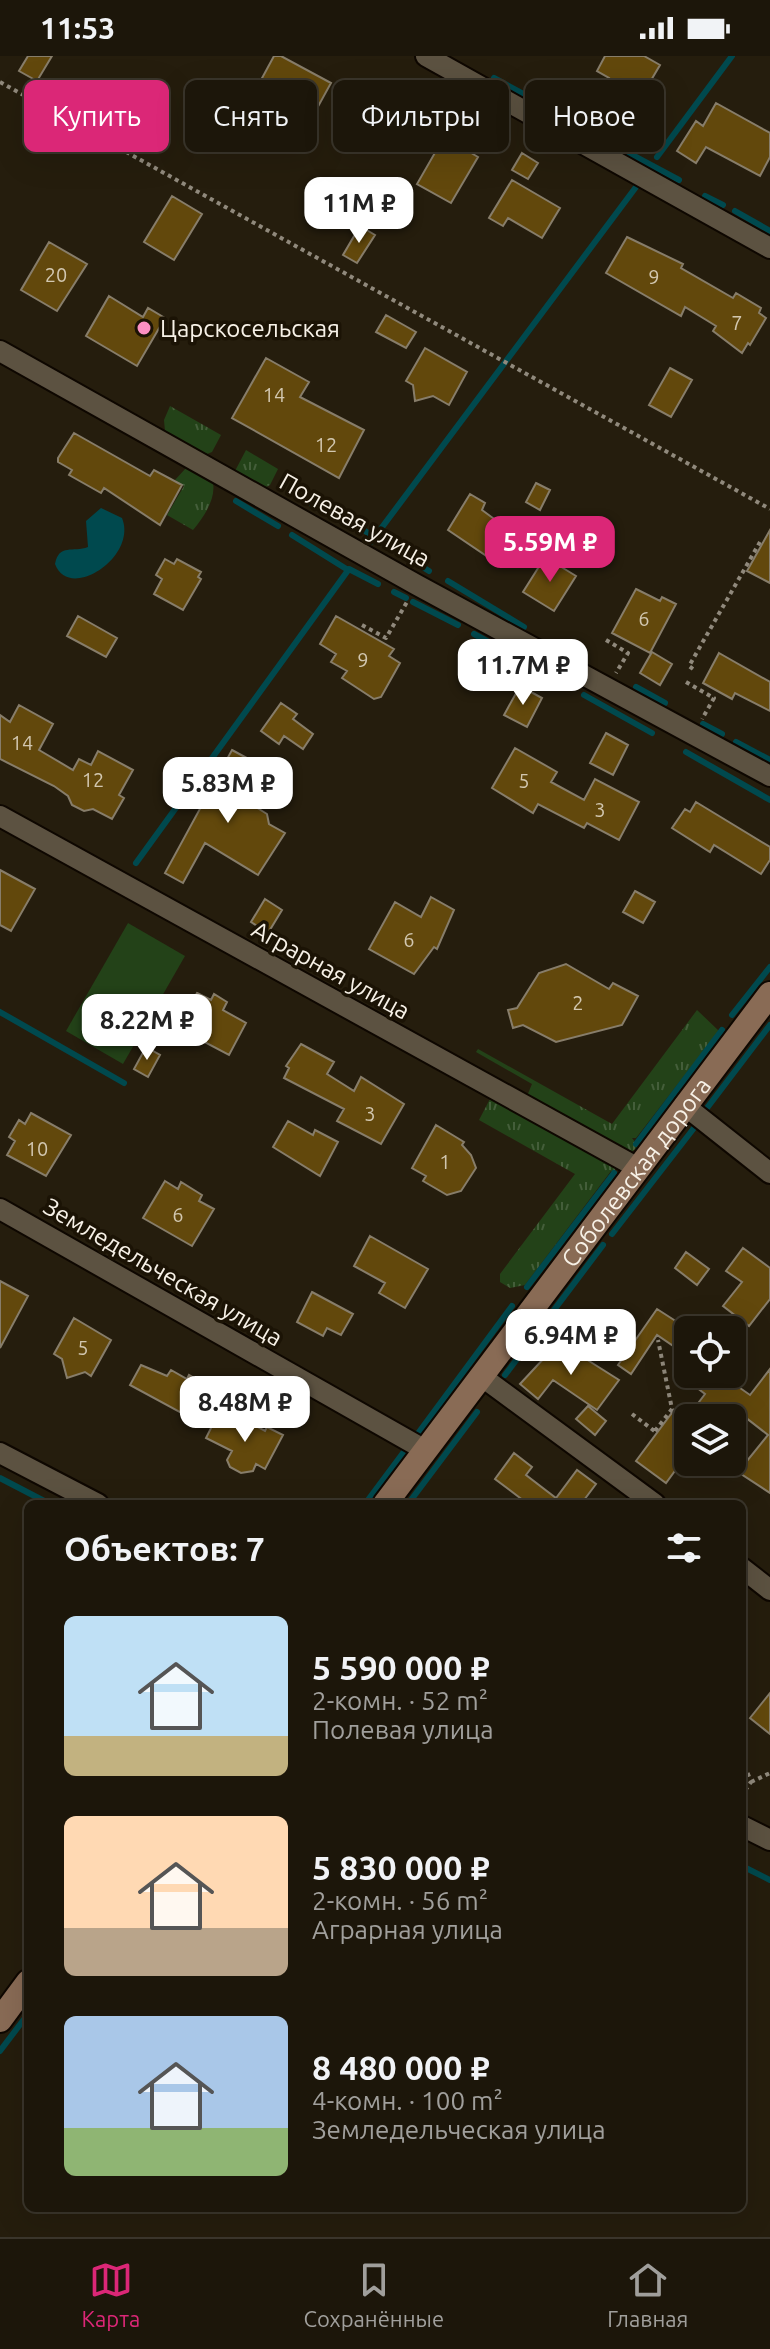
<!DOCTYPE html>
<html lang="ru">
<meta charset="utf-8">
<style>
body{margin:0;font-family:Ubuntu,sans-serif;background:#251f13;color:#f1f3f6;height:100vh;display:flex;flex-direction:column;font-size:30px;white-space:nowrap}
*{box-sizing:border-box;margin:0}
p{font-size:26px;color:#a09f9c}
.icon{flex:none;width:44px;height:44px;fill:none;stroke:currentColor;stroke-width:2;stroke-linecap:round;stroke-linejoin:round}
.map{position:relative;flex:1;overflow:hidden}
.details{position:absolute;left:24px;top:1444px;width:722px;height:712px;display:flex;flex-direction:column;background:#1c160a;border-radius:12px;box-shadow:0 8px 32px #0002,0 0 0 2px #3a352b}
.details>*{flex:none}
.hud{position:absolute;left:24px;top:24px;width:722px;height:72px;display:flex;gap:16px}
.buttons{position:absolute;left:674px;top:1260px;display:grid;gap:16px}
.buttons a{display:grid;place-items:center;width:72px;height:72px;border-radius:12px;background:#1c160a;box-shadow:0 8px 32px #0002,0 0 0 2px #3a352b;font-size:40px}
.price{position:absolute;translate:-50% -68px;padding:0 18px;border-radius:16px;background:#fff;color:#222;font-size:26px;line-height:52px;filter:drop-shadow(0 2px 4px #0008)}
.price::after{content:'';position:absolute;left:50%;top:48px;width:24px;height:18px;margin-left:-12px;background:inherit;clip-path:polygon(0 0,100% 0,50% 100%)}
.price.on{background:#db2777;color:#fff}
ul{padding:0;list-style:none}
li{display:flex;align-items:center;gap:24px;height:200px;padding:0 40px}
li span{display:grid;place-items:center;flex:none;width:224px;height:160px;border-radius:12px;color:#555}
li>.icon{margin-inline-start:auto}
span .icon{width:96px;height:96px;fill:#fffc;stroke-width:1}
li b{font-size:34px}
h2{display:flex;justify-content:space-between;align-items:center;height:96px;padding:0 40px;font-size:34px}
.tag{padding:0 28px;border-radius:12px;background:#1c160a;box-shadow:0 8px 32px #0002,0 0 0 2px #3a352b;font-size:28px;line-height:72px}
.tag.on{background:#db2777;color:#fff}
.status{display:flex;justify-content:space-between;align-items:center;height:56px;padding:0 40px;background:#1c160a;direction:ltr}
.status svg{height:22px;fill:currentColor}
.tabs{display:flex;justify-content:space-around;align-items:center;height:112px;border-top:2px solid #3a352b;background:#1c160a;font-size:22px;color:#a09f9c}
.tabs a{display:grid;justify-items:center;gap:4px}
.tabs .on{color:#db2777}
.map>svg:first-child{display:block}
.grass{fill:url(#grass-tufts)}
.park{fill:#234218}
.water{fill:#00494e}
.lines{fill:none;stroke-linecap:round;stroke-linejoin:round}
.stream{stroke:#00494e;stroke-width:6}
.building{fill:#62480c;stroke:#877d6a;stroke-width:2}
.street-casing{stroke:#0e0700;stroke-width:24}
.secondary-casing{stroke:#0e0700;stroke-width:28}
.path{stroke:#90897c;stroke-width:4;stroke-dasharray:4 4;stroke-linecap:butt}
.street{stroke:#5c5241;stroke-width:20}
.secondary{stroke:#896b55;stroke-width:24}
.poi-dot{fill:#fc8fc2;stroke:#1b1305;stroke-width:3}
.labels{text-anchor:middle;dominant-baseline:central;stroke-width:7;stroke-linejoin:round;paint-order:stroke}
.number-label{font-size:20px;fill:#d2c7b0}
.poi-label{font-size:24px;fill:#f7f1e7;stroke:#1b1305;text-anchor:start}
.street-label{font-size:24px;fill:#f7f1e7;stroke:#1b1305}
</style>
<div class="status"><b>11:53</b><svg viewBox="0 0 49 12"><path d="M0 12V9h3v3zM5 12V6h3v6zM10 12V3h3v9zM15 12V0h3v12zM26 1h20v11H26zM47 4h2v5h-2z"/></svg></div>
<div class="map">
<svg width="770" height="2181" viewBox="0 0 770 2181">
<defs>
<pattern id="grass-tufts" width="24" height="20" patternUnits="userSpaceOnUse" patternTransform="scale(2)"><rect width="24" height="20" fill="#234218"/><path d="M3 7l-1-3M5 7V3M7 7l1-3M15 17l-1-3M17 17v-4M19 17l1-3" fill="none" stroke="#445e3a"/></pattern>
</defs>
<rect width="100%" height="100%" fill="#251d0d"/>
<path class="grass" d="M170 350 221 379 212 396 207 398 165 375 164 364Z
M246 394 278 413 270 429 264 432 235 415Z
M186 412 213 427C216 444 203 462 193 474L167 459 184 430 175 424Z
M697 954 719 975 636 1082H632L638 1090 632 1096H626L527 1040 532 1028 476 996 478 993 612 1068Z
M491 1041 615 1112V1119L611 1115 525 1229 510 1232 500 1226V1218L575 1118 479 1064Z"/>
<path class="park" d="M128 867 185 900 123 1008 66 975Z"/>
<path class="water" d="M101 452 122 462C138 501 69 546 55 508 59 487 73 497 88 491L86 465Z"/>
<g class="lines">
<path class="stream" d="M494 22 562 59
M591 77 679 124
M657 101 732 0
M705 140 723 149
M735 155 770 175
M297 440 351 469
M236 445 278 470
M365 475 429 515
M292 479 348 514
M371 486 636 131
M448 525 524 571
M394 536 406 542
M413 546 458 569
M474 578 564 627
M556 588 575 598
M636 631 665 647
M584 639 652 677
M703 668 722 678
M736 686 770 704
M686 696 770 744
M136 807 349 513 378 528
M0 956 124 1027
M732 959 770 911
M707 1052 770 969
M636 1088 722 974
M612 1178 694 1072
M527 1231 614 1117
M505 1319 603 1189
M419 1376 512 1250
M0 1422 50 1448
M365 1448 403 1397
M408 1448 477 1356
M742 1810 770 1824
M0 1995 28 1958"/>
</g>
<path class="building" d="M28 0H52L37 25 19 15Z
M274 0H281L331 27 298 87 281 78 287 67 249 46Z
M605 0H644L660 9 640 43 624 35 621 42 604 33 609 22 597 15Z
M372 32 394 45 378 74 355 61Z
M716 47 770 77V101L760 120 706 91 696 107 677 95 696 65 703 70Z
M444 81 478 101 451 147 417 128Z
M522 97 538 107 528 123 512 114Z
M512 124 560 152 542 182 508 162 503 170 489 162Z
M172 140 202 158 174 204 144 186Z
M360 170 375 179 357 207 343 199Z
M627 181 683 208 681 212 733 242 736 237 761 252 759 257 766 262 750 289 748 287 742 297 713 275 716 270 685 251 681 260 606 217Z
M49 186 87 208 57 255 21 234Z
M109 240 143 261 148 252 165 262 137 310 86 280Z
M386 259 416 276 406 292 376 276Z
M425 292 467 316 449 349 433 340 415 345 413 329 406 325Z
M266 302 309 326 300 341 364 374 339 422 232 362Z
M670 312 692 324 671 361 649 349Z
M74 377 150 420 154 414 182 429 160 469 104 432 101 437 69 419 72 414 58 406V402Z
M536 427 550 434 540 454 526 446Z
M470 438 485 447 482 454 509 474 491 503 448 474Z
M770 474V527L747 515Z
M545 501 576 520 554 555 523 536Z
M165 503 174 508 177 503 201 516 198 521 201 523 183 554 154 538 162 523 156 519Z
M636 533 660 545 662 541 676 548 650 597 612 577Z
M78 560 117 582 106 601 67 580Z
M336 560 394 593 389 600 400 607 381 641 374 643 342 622 347 615 331 606 336 598 320 588Z
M652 596 672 608 660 629 640 617Z
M719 597 770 626V655L735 637 732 643 703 627Z
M520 630 542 642 527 671 504 659Z
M281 647 297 658 293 663 313 678 303 693 284 680 279 688 261 675Z
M19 649 53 668 39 694 73 714 79 703 91 709 98 695 133 714 119 739 124 742 112 763 93 753 84 755 72 749 68 740 54 730 0 703V659L10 666Z
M606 677 628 689 613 719 590 707Z
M515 692 557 716 551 726 584 744 595 723 639 746 619 784 587 767 584 772 538 748 533 757 492 732Z
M232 694 256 707 238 740 267 758 269 768 285 777 258 819 205 787 183 827 165 817Z
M696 746 770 791V804L761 818 714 789 710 796 672 772 685 753 690 756Z
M0 814 35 833 11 875 0 869Z
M635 835 655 846 643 867 623 856Z
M431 841 454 854 437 893 434 891 414 918 369 893 395 846 421 861Z
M265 843 282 854 268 877 251 866Z
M566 908 609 933 613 927 638 940 622 969 556 986 523 969 513 972 508 954 517 952 539 917Z
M197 937 211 944 214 938 227 946 223 954 246 967 229 999 178 972Z
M301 988 334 1006 327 1018 354 1035 361 1021 404 1048 381 1088 337 1065 344 1053 284 1022 289 1012 286 1010Z
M146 991 160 999 148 1021 134 1013Z
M31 1057 71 1079 46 1120 7 1099 15 1085 9 1081 19 1064 25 1068Z
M288 1065 313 1079 315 1074 338 1086 320 1120 273 1091Z
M436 1069 464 1086 462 1089 471 1099 476 1112 461 1135 447 1139 423 1125 426 1120 412 1112Z
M165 1125 178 1133 181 1126 202 1139 199 1145 214 1153 192 1190 143 1162Z
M370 1180 428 1213 405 1252 379 1237 385 1227 354 1210Z
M743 1192 770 1212V1243L749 1270 723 1250 742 1226 726 1215Z
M686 1196 709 1213 697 1229 675 1212Z
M0 1225 28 1240 0 1292Z
M312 1236 353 1258 341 1279 327 1272 323 1280 297 1266Z
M657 1253 688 1273V1300L657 1279 631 1318 618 1309Z
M74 1262 111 1284 91 1320 85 1316 67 1322 62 1303 54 1298Z
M559 1286 619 1324 597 1354 553 1324 538 1343 520 1328Z
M141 1309 167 1320 171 1314 187 1323 189 1319 204 1328 187 1360 130 1329Z
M770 1313V1437L738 1416 768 1379 732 1351 723 1362H687L705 1338 679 1318H720L750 1339Z
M588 1350 606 1365 595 1379 576 1363Z
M674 1354 688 1364V1397L666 1427 636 1405Z
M217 1360 244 1372 248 1366 265 1375 267 1371 283 1379 265 1413 256 1408 253 1415 241 1417 230 1411 227 1404 232 1395 206 1382Z
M514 1397 532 1411 526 1419 556 1442 577 1414 596 1428 581 1448H528L495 1423Z
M770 1637V1678L750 1662Z"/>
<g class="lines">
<defs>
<path id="street" d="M426 0 770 192
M0 295 417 529 770 720
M0 760 638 1112
M684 1049 770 1117
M0 1153 425 1394
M481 1320 655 1448
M0 1397 98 1448
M742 1512 770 1534
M742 1770 770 1784"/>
<g id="secondary">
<path id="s1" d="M385 1448 770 938"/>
<path d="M0 1964 28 1926"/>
</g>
</defs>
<use href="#street" class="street-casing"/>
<use href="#secondary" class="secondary-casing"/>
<path class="path" d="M0 26 770 453
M362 569 386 582 407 546
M606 584 628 597 616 617
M693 613 689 610 760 486
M686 626 714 642 702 663
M632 1358 657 1377
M655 1375 672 1353 658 1284
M742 1702 751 1726 742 1739
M751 1726 770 1717"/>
<use href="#street" class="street"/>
<use href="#secondary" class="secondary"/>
</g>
<circle class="poi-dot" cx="144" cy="272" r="8"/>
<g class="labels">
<g class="number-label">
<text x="56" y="218">20</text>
<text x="654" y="220">9</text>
<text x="737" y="266">7</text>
<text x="274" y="338">14</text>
<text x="326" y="388">12</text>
<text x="644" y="562">6</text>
<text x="363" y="603">9</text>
<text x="22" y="686">14</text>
<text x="93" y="723">12</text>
<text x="524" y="724">5</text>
<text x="600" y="753">3</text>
<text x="409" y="883">6</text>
<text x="578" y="946">2</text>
<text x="370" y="1057">3</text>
<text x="37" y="1092">10</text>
<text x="445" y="1105">1</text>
<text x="178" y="1158">6</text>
<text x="83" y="1291">5</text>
</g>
<g class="poi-label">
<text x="160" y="272">Царскосельская</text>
</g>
<g class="street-label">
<text transform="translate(355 464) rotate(29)">Полевая улица</text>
<text transform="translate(331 914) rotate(29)">Аграрная улица</text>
<text stroke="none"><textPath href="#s1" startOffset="416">Соболевская дорога</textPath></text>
<text transform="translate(163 1216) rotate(30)">Земледельческая улица</text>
</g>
</g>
</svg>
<div class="buttons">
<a><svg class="icon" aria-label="locate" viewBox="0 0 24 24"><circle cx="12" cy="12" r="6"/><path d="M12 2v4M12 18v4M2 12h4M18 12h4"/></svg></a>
<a><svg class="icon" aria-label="layers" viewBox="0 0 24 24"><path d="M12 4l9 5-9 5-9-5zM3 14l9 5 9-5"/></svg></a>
</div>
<b class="price" style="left:359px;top:189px">11M ₽</b>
<b class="price on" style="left:550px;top:528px">5.59M ₽</b>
<b class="price" style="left:523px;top:651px">11.7M ₽</b>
<b class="price" style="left:228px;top:769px">5.83M ₽</b>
<b class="price" style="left:147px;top:1006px">8.22M ₽</b>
<b class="price" style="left:571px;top:1321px">6.94M ₽</b>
<b class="price" style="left:245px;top:1388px">8.48M ₽</b>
<div class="hud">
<a class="tag on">Купить</a>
<a class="tag">Снять</a>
<a class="tag">Фильтры</a>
<a class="tag">Новое</a>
</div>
<section class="details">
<h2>Объектов: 7<svg class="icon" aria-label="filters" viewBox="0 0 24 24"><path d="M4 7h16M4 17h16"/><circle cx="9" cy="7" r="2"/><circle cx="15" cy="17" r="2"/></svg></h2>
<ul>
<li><span style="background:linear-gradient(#bfe0f5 75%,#c2b280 0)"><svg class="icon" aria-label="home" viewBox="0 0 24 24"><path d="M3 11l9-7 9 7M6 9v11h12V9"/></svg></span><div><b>5 590 000 ₽</b><p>2-комн. · 52 m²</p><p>Полевая улица</p></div></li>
<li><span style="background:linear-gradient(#ffd9b3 70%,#b9a48a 0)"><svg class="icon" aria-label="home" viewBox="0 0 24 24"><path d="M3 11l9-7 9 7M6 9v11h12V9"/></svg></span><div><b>5 830 000 ₽</b><p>2-комн. · 56 m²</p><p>Аграрная улица</p></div></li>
<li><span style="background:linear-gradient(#a9c7e8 70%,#8fb573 0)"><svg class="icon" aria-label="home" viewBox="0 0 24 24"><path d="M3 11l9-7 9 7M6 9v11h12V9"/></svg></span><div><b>8 480 000 ₽</b><p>4-комн. · 100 m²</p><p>Земледельческая улица</p></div></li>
</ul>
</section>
</div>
<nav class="tabs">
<a class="on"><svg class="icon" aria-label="map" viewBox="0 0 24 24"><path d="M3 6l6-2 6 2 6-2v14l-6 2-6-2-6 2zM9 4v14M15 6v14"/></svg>Карта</a>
<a><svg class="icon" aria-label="saved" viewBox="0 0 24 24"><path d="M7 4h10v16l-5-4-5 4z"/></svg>Сохранённые</a>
<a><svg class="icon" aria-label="home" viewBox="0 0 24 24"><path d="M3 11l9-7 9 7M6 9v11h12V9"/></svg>Главная</a>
</nav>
